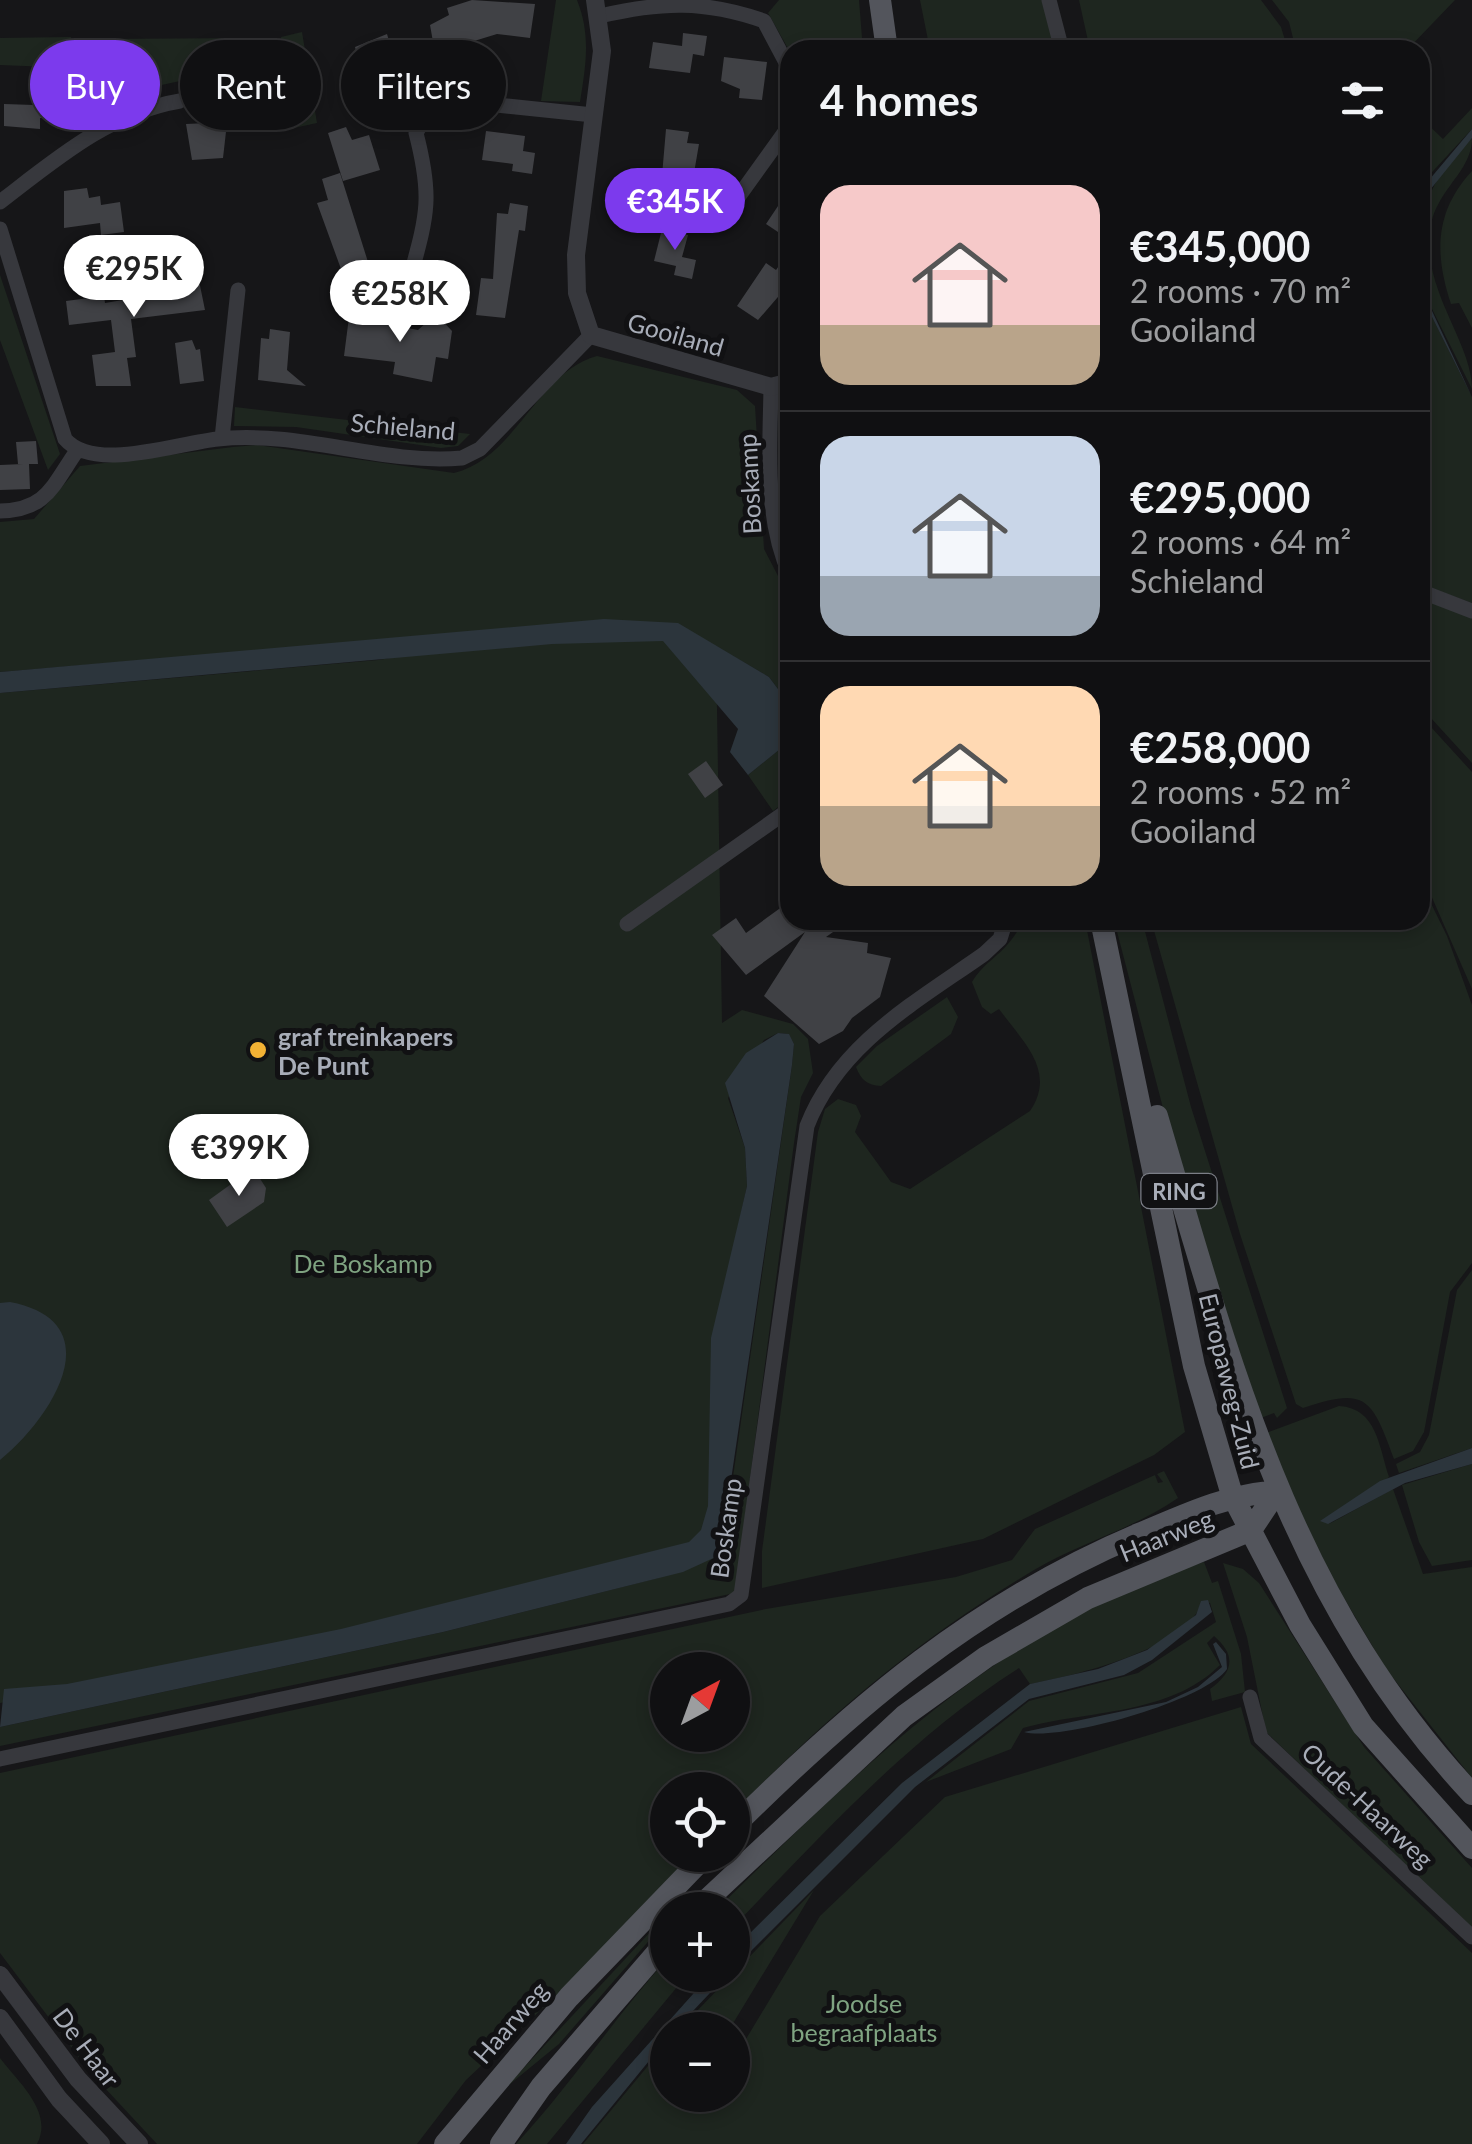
<!DOCTYPE html>
<meta charset="utf-8">
<style>
body{margin:0;font-family:Lato,sans-serif;background:#1e1e20;color:#f1f3f6;height:100vh;display:flex;flex-direction:column;font-size:38px;white-space:nowrap}
*{box-sizing:border-box;margin:0}
p{font-size:32px;color:#9c9d9f}
.icon{flex:none;width:55px;height:55px;fill:none;stroke:currentColor;stroke-width:2;stroke-linecap:round;stroke-linejoin:round}
.map{position:relative;flex:1;overflow:hidden}
.sheet{position:absolute;left:780px;top:40px;width:650px;height:890px;display:flex;flex-direction:column;background:#101012;border-radius:30px;box-shadow:0 5px 15px #0003,0 0 0 2px #303032}
.sheet>*{flex:none}
.guide{position:absolute;left:30px;top:40px;width:600px;height:90px;display:flex;gap:20px}
.needle{width:65px;rotate:41deg}
.fabs{position:absolute;left:650px;top:1652px;display:grid;gap:20px}
.fabs a{display:grid;place-items:center;width:100px;height:100px;border-radius:50%;background:#101012;box-shadow:0 5px 15px #0003,0 0 0 2px #303032;font-size:50px}
.price{position:absolute;translate:-50% -85px;padding:0 22px;border-radius:35px;background:#fff;color:#222;font-size:32px;line-height:65px;filter:drop-shadow(0 2px 5px #0008)}
.price::after{content:'';position:absolute;left:50%;top:60px;width:30px;height:22px;margin-left:-15px;background:inherit;clip-path:polygon(0 0,100% 0,50% 100%)}
.price.selected{background:#7c3aed;color:#fff}
ul{padding:0;list-style:none}
li{display:flex;align-items:center;gap:30px;height:250px;padding:0 40px}
li+li{border-top:2px solid #303032}
li span{display:grid;place-items:center;flex:none;width:280px;height:200px;border-radius:30px;color:#555}
li>.icon{margin-inline-start:auto}
span .icon{width:120px;height:120px;fill:#fffc;stroke-width:1}
li b{font-size:42px}
h2{display:flex;justify-content:space-between;align-items:center;height:120px;padding:0 40px;font-size:42px}
.chip{padding:0 35px;border-radius:45px;background:#101012;box-shadow:0 5px 15px #0003,0 0 0 2px #303032;font-size:35px;line-height:90px}
.chip.selected{background:#7c3aed;color:#fff}
.map>svg:first-child{display:block}
.green{fill:#1e261f;fill-rule:evenodd}
.water{fill:#2c353c}
.building{fill:#404145}
.lines{fill:none;stroke-linecap:round;stroke-linejoin:round}
.minor{stroke:#37383d;stroke-width:15}
.tertiary{stroke:#37383d;stroke-width:18}
.primary{stroke:#53555c;stroke-width:22}
.poi-dot{fill:#f2b134;stroke:#111113;stroke-width:4}
.labels{text-anchor:middle;dominant-baseline:central;stroke-width:10;stroke-linejoin:round;paint-order:stroke}
.shield{fill:#111113;stroke:#7b7e86;stroke-width:2.5}
.shield-label{font-size:22px;font-weight:bold;fill:#a8adb8}
.street-label{font-size:25px;fill:#a8adb8;stroke:#111113}
.poi-label{font-size:25px;font-weight:bold;fill:#a8adb8;stroke:#111113;text-anchor:start}
.park-label{font-size:25px;fill:#7fa381;stroke:#111113}
</style>
<div class="map">
<svg width="1472" height="2144" viewBox="0 0 1472 2144">
<rect width="100%" height="100%" fill="#161618"/>
<path class="green" d="M556 0H577C591 35 586 65 580 102L541 101Z
M779 0H859L863 50 790 52 768 13Z
M920 0H1043L1055 50H930Z
M1079 0H1261L1281 27 1288 50H1090Z
M1272 0H1455L1407 50H1296L1289 22Z
M302 32 317 123 294 128 281 37Z
M71 37 67 117 68 130 50 67 0 65V38Z
M264 38 267 62 88 101 97 39Z
M1472 108V129L1421 184 1420 117 1443 139Z
M1472 138C1472 176 1429 191 1429 242 1429 299 1472 345 1472 389L1420 285 1427 200 1441 172Z
M1472 171V328L1459 303 1451 304C1434 253 1435 211 1472 171Z
M0 275 60 454 48 470 0 340Z
M1420 293 1472 397V603L1420 584Z
M597 356 737 390 755 406 764 549 790 599V705L769 677 716 646 722 1023 742 1010 793 1024 808 1039 813 1073 801 1097 794 1143 735 1593 0 1746V1727L443 1632 658 1578 0 1703V693L378 660 623 620 0 672V522L34 519 80 466 233 447 257 445 454 473C517 457 537 372 597 356ZM778 1033 788 1034 794 1044 792 1065 730 1498 726 1280 747 1186 745 1148 728 1098 764 1040Z
M235 407 470 434 458 446 441 448 296 427 234 426Z
M1420 597 1472 616V763L1420 706Z
M1420 715 1472 772V989L1420 870Z
M790 741V798L773 811 748 775Z
M1420 881 1447 936 1472 1005V1263L1450 1292 1424 1432 1413 1451 1394 1459C1372 1399 1367 1386 1303 1408L1296 1404 1240 1234 1151 920H1420Z
M1023 920H1085L1185 1432 1154 1455 983 1539 762 1588V1551L818 1132 825 1109 838 1099 856 1105 861 1116 855 1132 891 1182 910 1189 1030 1111C1057 1071 1023 1042 999 1009L991 1014 982 1007 972 982C986 958 1008 954 1023 920Z
M1114 920H1142L1191 1107 1287 1408 1277 1418 1274 1413 1261 1418 1181 1177Z
M947 997 958 1017 951 1034 881 1086C867 1085 861 1080 856 1067L877 1046Z
M1472 1270V1448L1399 1473 1396 1464 1420 1452 1429 1435 1457 1290Z
M1339 1406C1377 1408 1379 1447 1389 1477L1329 1524 1393 1489 1423 1574 1472 1567V1778L1386 1669 1318 1554 1266 1433Z
M1472 1464V1560L1432 1566 1419 1542 1402 1485Z
M1164 1471 1178 1498C1135 1528 1080 1543 1034 1570 918 1639 827 1716 733 1813L732 1790H668V1855H691L563 1989 466 2080 417 2144H157L90 2072 0 1953V1773L766 1609 956 1577 1012 1560 1035 1529 1155 1475 1158 1483 1163 1482 1157 1474ZM668 1670H732V1735H668Z
M1204 1562 1212 1583 1218 1581 1241 1654 1245 1692 1212 1701 1210 1689C1233 1672 1237 1656 1214 1636L1207 1643 1220 1665C1169 1716 1087 1710 1023 1728L1011 1749 926 1782 1029 1701 1138 1673 1216 1622 1210 1603 1202 1601C1190 1649 1072 1676 1030 1684L1019 1668C910 1737 822 1835 733 1927L732 1910H716C860 1769 1005 1622 1204 1562Z
M1223 1563 1243 1569 1259 1583 1364 1747 1472 1868V1929L1266 1732 1247 1637Z
M1241 1707 1251 1744 1472 1953V2144H583L667 2043 668 2095H732L737 2054 820 1916 945 1797Z
M814 1890 729 2030H679L693 2015Z
M667 1914V1920L559 2044 504 2089Z
M667 1959 668 1975H687L547 2144H516C571 2085 614 2018 667 1959Z
M0 2058C18 2082 54 2112 37 2144H0Z"/>
<path class="water" d="M1472 129V138L1430 190 1421 230 1420 285 1472 397 1420 293V183L1429 180Z
M604 619 678 623 769 677 790 705V741L748 775 730 752 738 729 663 641 552 644 0 693V672Z
M778 1033 789 1034 794 1044 792 1065 720 1555 683 1572 443 1632 0 1727 4 1689 67 1684 341 1629 689 1542 701 1530 708 1506 711 1338 747 1186 745 1148 725 1083 746 1053Z
M10 1302C114 1322 51 1419 0 1460V1303Z
M1472 1448V1464L1405 1483 1328 1524 1320 1521 1380 1481Z
M1208 1600 1212 1612 1152 1660 1124 1675 1029 1699 915 1787 733 1969V1951L741 1942 902 1783 1030 1684 1098 1669 1147 1650 1196 1615 1201 1601Z
M1216 1642 1226 1654 1227 1669C1205 1701 1059 1742 1024 1732L1166 1702 1198 1687 1222 1667 1213 1644Z
M710 1975H727L675 2030H668L667 2039 581 2144H566L592 2107Z"/>
<path class="building" d="M472 0 535 4 530 38 497 34 435 53 430 25 449 15 447 8Z
M683 33 707 36 704 56 693 54 690 73 649 68 653 42 682 46Z
M387 34 394 58 383 61 388 76 365 83 355 47Z
M724 57 767 62 762 100 739 98 740 89 721 81Z
M34 85H52V118H40V129L4 126V104L34 105Z
M237 97 238 122 227 123 223 158 192 160 186 124 208 123 206 99Z
M346 127 352 140 369 135 380 170 343 181 328 133Z
M666 129 689 132 687 143 699 144 689 202 660 199Z
M486 131 525 136 523 151 535 153 532 174 512 171 513 164 482 160Z
M340 173 368 262 341 269 317 203 328 200 322 179Z
M87 188 89 198 100 196 101 205 120 202 124 232 101 235 100 223 64 228V191Z
M790 188V240L766 224Z
M510 203 528 206 525 231 519 230 505 318 476 315 481 278 493 279 497 213 508 214Z
M662 229 688 235 682 257 696 260 692 279 674 275 676 266 654 261Z
M790 250V283L758 320 737 306 766 263 776 270Z
M195 261 205 310 131 319 136 357 127 358 131 386H96L92 355 115 352 111 320 69 325 66 301 104 296 105 303 176 291 173 264Z
M436 314 452 331 448 359 436 357 432 382 393 374 395 362 344 356 349 317 418 330Z
M270 329 290 332 287 370 306 386 258 380 261 338 269 339Z
M192 340 196 350 200 349 204 381 180 384 175 343Z
M36 441 38 464H29L30 489 0 490V465L23 464H18L16 442Z
M706 761 723 785 705 798 688 774Z
M790 901V920H850L826 937 868 943 867 953 891 958 880 997 852 1018 843 1031 819 1044 764 996 805 932 746 975 712 935 736 918 746 933Z
M245 1174 259 1177 266 1188 264 1202 227 1227 209 1200Z"/>
<g class="lines">
<path class="minor" d="M1049 0 1062 50
M600 16C661 2 704 0 764 21L790 70
M0 202C56 159 109 113 180 101
M721 221 790 125
M0 229 65 439C94 473 177 443 218 439 300 430 381 465 462 458L480 449 591 335
M411 274C428 213 432 195 416 133L427 114 478 103 593 115
M771 387C770 449 764 518 790 575
M222 438 238 290
M0 511C46 510 52 487 76 452
M1420 591 1472 611
M627 924 790 809
M1250 1697 1261 1738 1472 1937
M0 1759 729 1604 741 1595 807 1126C839 1044 916 1002 984 954L1000 939 1006 920"/>
<path class="tertiary" d="M595 0 602 51 576 255 577 293 591 335 771 387 790 382
M0 1975 78 2079 139 2144
M0 2018 59 2099 101 2144"/>
<path class="primary" d="M880 0 887 50
M1101 920 1194 1366 1232 1495 1300 1625 1363 1726 1472 1848
M1157 1116C1231 1367 1289 1598 1472 1794
M732 1828C857 1704 976 1603 1139 1534 1189 1513 1223 1496 1277 1491
M696 1910 904 1716 986 1657 1088 1598 1251 1530 1277 1491
M445 2144 569 1997 706 1855
M501 2144 541 2087 668 1940"/>
</g>
<circle class="poi-dot" cx="258" cy="1050" r="10"/>
<g class="labels">
<rect class="shield" x="1141.5" y="1174" width="75" height="34" rx="8"/>
<g class="shield-label">
<text x="1179" y="1191">RING</text>
</g>
<g class="street-label">
<text transform="translate(676 334) rotate(16)">Gooiland</text>
<text transform="translate(403 426) rotate(5)">Schieland</text>
<text transform="translate(749 484) rotate(-93)">Boskamp</text>
<text transform="translate(1230 1381) rotate(76)">Europaweg-Zuid</text>
<text transform="translate(725 1528) rotate(-82)">Boskamp</text>
<text transform="translate(1166 1535) rotate(-22)">Haarweg</text>
<text transform="translate(1368 1805) rotate(43)">Oude-Haarweg</text>
<text transform="translate(510 2022) rotate(-49)">Haarweg</text>
<text transform="translate(87 2047) rotate(53)">De Haar</text>
</g>
<g class="poi-label">
<text x="278" y="1036">graf treinkapers<tspan x="278" dy="29">De Punt</tspan></text>
</g>
<g class="park-label">
<text x="363" y="1263">De Boskamp</text>
<text x="864" y="2003">Joodse<tspan x="864" dy="29">begraafplaats</tspan></text>
</g>
</g>
</svg>
<div class="fabs">
<a><svg class="needle" viewBox="-14 -14 28 28"><path d="M0-13l5 13h-10z" fill="#e53935"/><path d="M0 13l5-13h-10z" fill="#9c9d9f"/></svg></a>
<a><svg class="icon" aria-label="locate" viewBox="0 0 24 24"><circle cx="12" cy="12" r="6"/><path d="M12 2v4M12 18v4M2 12h4M18 12h4"/></svg></a>
<a>+</a>
<a>−</a>
</div>
<b class="price selected" style="left:675px;top:253px">€345K</b>
<b class="price" style="left:134px;top:320px">€295K</b>
<b class="price" style="left:400px;top:345px">€258K</b>
<b class="price" style="left:239px;top:1199px">€399K</b>
<div class="guide">
<a class="chip selected">Buy</a>
<a class="chip">Rent</a>
<a class="chip">Filters</a>
</div>
<section class="sheet">
<h2>4 homes<svg class="icon" aria-label="filters" viewBox="0 0 24 24"><path d="M4 7h16M4 17h16"/><circle cx="9" cy="7" r="2"/><circle cx="15" cy="17" r="2"/></svg></h2>
<ul>
<li><span style="background:linear-gradient(#f6c9c9 70%,#b9a48a 0)"><svg class="icon" aria-label="home" viewBox="0 0 24 24"><path d="M3 11l9-7 9 7M6 9v11h12V9"/></svg></span><div><b>€345,000</b><p>2 rooms · 70 m²</p><p>Gooiland</p></div></li>
<li><span style="background:linear-gradient(#c9d6e8 70%,#9aa5b1 0)"><svg class="icon" aria-label="home" viewBox="0 0 24 24"><path d="M3 11l9-7 9 7M6 9v11h12V9"/></svg></span><div><b>€295,000</b><p>2 rooms · 64 m²</p><p>Schieland</p></div></li>
<li><span style="background:linear-gradient(#ffd9b3 60%,#b9a48a 0)"><svg class="icon" aria-label="home" viewBox="0 0 24 24"><path d="M3 11l9-7 9 7M6 9v11h12V9"/></svg></span><div><b>€258,000</b><p>2 rooms · 52 m²</p><p>Gooiland</p></div></li>
</ul>
</section>
</div>
